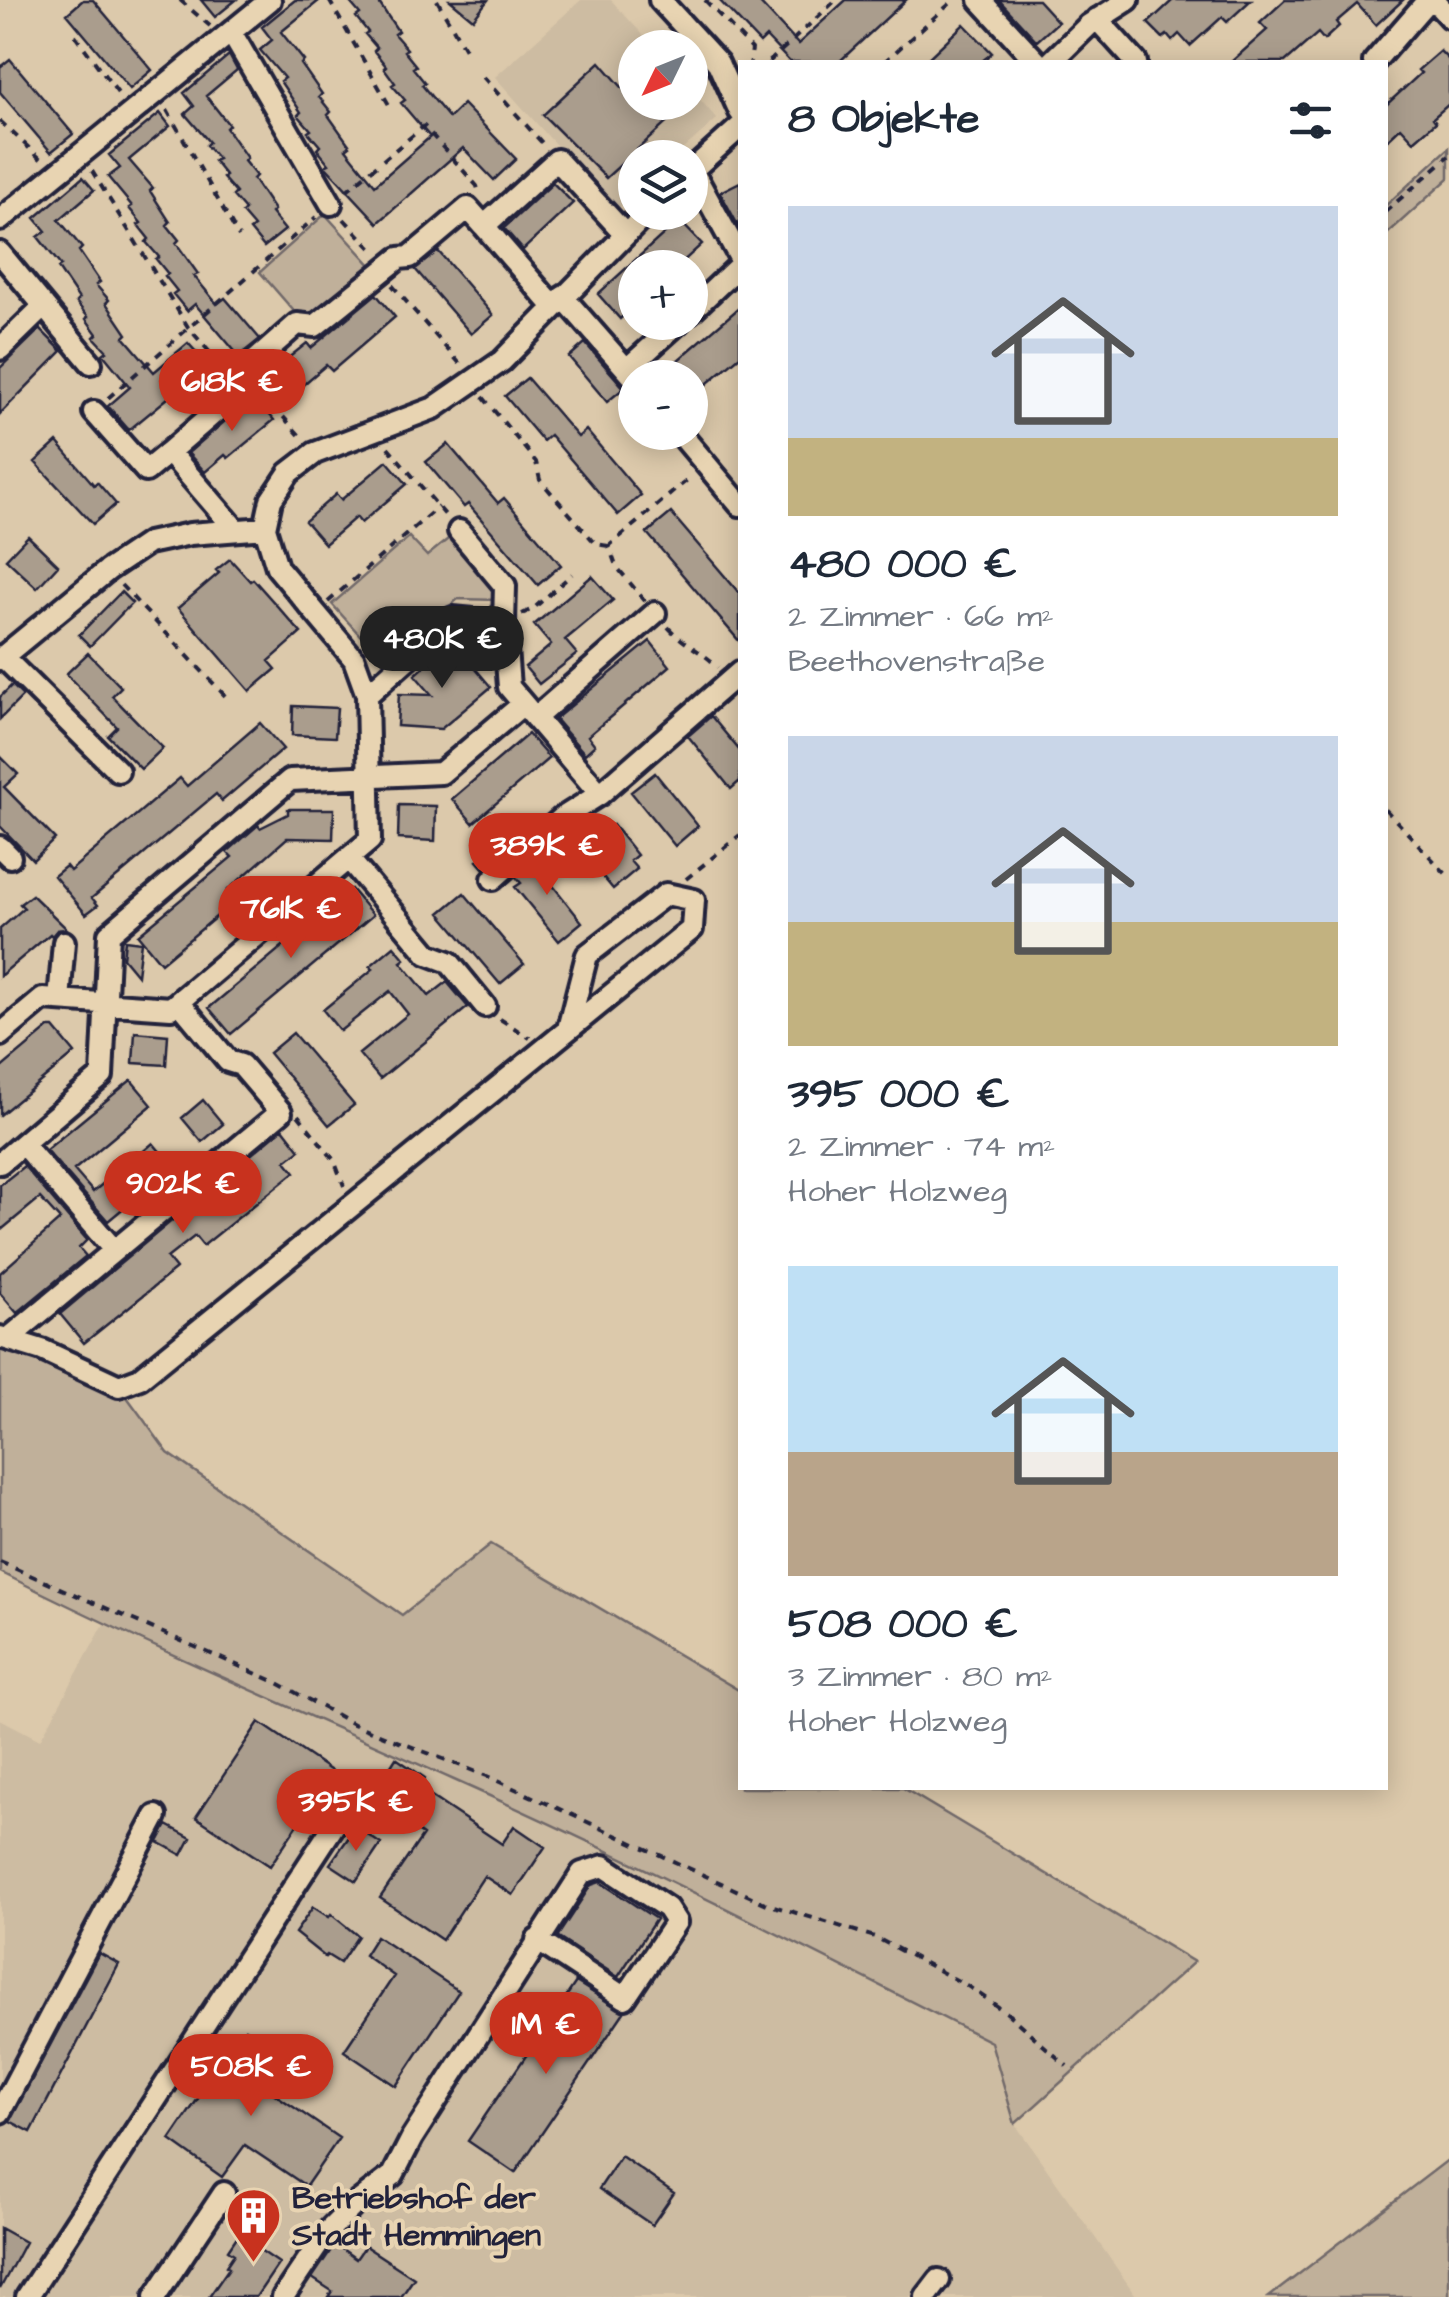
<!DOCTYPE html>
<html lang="de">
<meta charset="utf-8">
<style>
body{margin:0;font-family:"Architects Daughter",sans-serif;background:#f2f2f3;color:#1f2937;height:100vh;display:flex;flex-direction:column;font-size:38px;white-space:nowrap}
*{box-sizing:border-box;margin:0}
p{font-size:32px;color:#747a83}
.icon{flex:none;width:55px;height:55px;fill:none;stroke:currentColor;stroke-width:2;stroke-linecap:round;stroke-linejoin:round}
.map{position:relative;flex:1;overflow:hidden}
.details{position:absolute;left:738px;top:60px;width:650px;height:1730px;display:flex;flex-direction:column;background:#fff;border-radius:0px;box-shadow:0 5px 25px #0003}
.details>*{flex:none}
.needle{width:65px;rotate:227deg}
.tools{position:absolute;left:618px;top:30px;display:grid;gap:20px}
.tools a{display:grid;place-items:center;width:90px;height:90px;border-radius:50%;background:#fff;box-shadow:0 5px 25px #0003;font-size:50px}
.price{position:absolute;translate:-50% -85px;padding:0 22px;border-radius:35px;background:#c8321e;color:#fff;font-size:32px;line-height:65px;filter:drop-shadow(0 2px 5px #0008)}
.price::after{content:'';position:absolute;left:50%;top:60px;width:30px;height:22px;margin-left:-15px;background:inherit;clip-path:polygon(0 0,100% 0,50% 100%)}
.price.selected{background:#222;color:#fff}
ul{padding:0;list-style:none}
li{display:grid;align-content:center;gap:20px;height:530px;padding:0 50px}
li span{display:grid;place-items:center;height:310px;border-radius:0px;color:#555}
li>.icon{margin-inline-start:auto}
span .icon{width:180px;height:180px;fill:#fffc;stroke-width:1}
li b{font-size:42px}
h2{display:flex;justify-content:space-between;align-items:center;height:120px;padding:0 50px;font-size:42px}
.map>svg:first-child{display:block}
.built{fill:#cdbca2}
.green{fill:#c0b09a;stroke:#71696a;stroke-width:2.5}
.building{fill:#aa9d8d;stroke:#22223b;stroke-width:2.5}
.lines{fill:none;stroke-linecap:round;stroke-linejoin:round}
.minor-casing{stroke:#22223b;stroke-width:28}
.path{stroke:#22223b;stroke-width:4;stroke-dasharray:8 8;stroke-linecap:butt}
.minor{stroke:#e8d4b2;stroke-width:20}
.labels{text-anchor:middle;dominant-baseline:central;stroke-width:8;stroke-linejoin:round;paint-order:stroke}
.poi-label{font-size:32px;font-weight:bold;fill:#22223b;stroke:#e8d4b2;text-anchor:start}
</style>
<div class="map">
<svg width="1449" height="2297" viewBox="0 0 1449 2297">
<rect width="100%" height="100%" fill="#dcc9ab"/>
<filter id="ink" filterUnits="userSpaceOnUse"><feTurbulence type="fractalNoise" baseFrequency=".01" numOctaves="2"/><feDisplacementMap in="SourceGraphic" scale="20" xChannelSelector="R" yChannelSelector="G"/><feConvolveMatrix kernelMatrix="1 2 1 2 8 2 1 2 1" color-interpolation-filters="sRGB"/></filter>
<g filter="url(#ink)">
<path class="built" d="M581 0H611L654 47 635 48V102H690V88L717 119 674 157 635 158V193L615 211 495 77Z
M104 1624 453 1779 720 1904 992 2042 1015 2124 1137 2297H0V1719L40 1740Z"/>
<path class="green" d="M1449 148V178L1385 236V206Z
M325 214 373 267 314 318 299 317 260 272Z
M453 535 496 585 497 600 458 599 384 662 332 604 409 537 427 556Z
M0 1337 119 1386 168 1453 402 1615 491 1544 740 1691V1788H903L1194 1962 1015 2124 991 2042C814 1952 636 1861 454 1780 302 1712 149 1647 0 1572Z
M1449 2159V2297H1269Z"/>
<path class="building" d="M83 0H93L152 70 130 89 67 14Z
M201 0H236L215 17Z
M295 0H320L281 32 304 61 301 64 322 94 319 97 331 112 328 115 350 146 346 149 375 185 430 137 401 103 405 100 392 85 395 83 384 68 386 66 374 51 377 48 365 34 368 32 356 17 360 14 348 0H377L398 31 394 34 407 49 404 51 416 66 413 68 425 83 422 85 449 118 463 104 516 159 494 180 463 148 378 223 325 166 329 164 317 149 320 146 308 132 311 130 298 115 301 112 280 81 284 78 260 50 272 40 262 27Z
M450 0H488L473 19Z
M719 0H757L798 44 846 0H906L839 62H790L766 37 760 43Z
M999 0H1038L1058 22 1037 41Z
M1173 0H1251L1227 22 1222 17 1190 46 1179 34 1172 41 1167 35 1163 38 1148 23Z
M1285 0H1403L1376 25 1357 4 1336 22 1339 26 1324 40 1318 33 1285 62H1231L1267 30 1260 23Z
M964 24 992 53 981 62H924Z
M1440 51 1449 60V104L1433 118 1436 122 1414 141 1401 127 1385 142V106L1421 73 1418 70Z
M229 55 237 70 206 96 229 125 226 128 247 158 244 161 256 176 253 179 274 210 271 213 285 230 264 247 250 230 254 227 242 213 245 210 233 196 236 193 223 178 226 176 214 161 218 159 206 145 209 142 185 114 194 106 184 93Z
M10 59 73 134 51 152 0 92V67Z
M600 62 635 102H660L673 117 606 178 543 115Z
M160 113 170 126 129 160 153 188 150 191 170 222 167 225 179 240 176 243 198 274 194 276 217 304 225 298 260 339 239 356 195 304 187 311 173 294 177 291 165 276 168 274 156 259 159 257 146 242 149 239 138 225 141 223 129 208 132 206 108 177 120 168 109 155Z
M83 177 94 190 59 220 82 248 79 251 100 282 96 285 109 300 106 303 127 334 124 337 154 372 188 343 208 365 129 430 108 406 130 387 103 354 107 351 94 337 97 334 86 319 88 317 76 302 79 299 58 268 61 266 38 237 46 231 35 218Z
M740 182V229L720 192Z
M553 183 573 203 523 250 504 228Z
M679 220 702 244 676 268H635V305L620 319 598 294Z
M438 251 493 315 471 334 415 269Z
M376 294 395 317 332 371 326 365 297 390 277 367 307 343 311 348Z
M740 307V356L690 398V378H657Z
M40 329 62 351 0 414V368Z
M585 343 624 388 607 402 569 357Z
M527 378 578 437 586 430 641 495 618 515 550 435 543 441 505 396Z
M254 396 274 420 228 458 225 455 205 472 188 453Z
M57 442 94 485 97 482 116 504 93 524 35 462Z
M448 444 498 503 504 498 561 565 538 585 468 504 464 507 426 462Z
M387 461 407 484 361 523 356 517 325 544 305 521 336 494 341 500Z
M671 513 740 594V642L647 533Z
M28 536 58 565 37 588 6 559Z
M230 559 250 581 253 579 301 633 269 661 276 669 250 691 178 608 219 573 216 570Z
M592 576 613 600 565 640 577 654 539 684 525 667 551 645 534 625Z
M121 592 132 603 90 646 79 635Z
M650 641 670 666 588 736 595 745 585 754 555 719Z
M453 642 491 687 441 729 397 726 399 694 432 695 415 675Z
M88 653 121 687 112 696 163 748 141 769 108 736 117 727 66 674Z
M12 685 23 696 0 719V697Z
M293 706 337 708 335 737 292 735Z
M711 716 740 751V781L731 789 688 736Z
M260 723 283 749 222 801 216 794 92 898 98 905 86 914 54 876 66 866 70 871 180 778 187 786Z
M528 734 549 758 473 823 452 799Z
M0 756 18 774 4 787 55 839 33 860 0 826Z
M655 773 698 826 675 846 631 792Z
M399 805 436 806 435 841 398 839Z
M288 809H334L333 839 287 838 227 891 235 901 161 963 138 935 232 857 227 852 258 825 260 828 288 814Z
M598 820 606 831 613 825 637 855 630 861 637 869 613 889 573 841Z
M517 828 522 835 484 869 477 861Z
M553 845 559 852 539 868 582 922 559 941 515 887 521 883 516 877Z
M351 889 373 915 231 1034 209 1008Z
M464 893 524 964 500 984 440 913Z
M32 895 67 929 57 930 52 936 50 934 0 976V929L24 908 20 904Z
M125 940 141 942 137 975 123 958Z
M394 946 405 959 401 962 429 996 447 982 468 1007 380 1079 359 1054 408 1014 390 991 340 1031 323 1010 373 969 370 966Z
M49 1028H54L75 1053 0 1115V1069Z
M135 1032 168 1035 166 1065 133 1063Z
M293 1033 354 1105 329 1125 269 1053Z
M131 1080 152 1105 74 1170 93 1192 106 1181 126 1206 108 1221 46 1150Z
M203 1100 223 1124 202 1142 182 1118Z
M283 1128 300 1150 286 1161 295 1172 203 1246 195 1236 167 1258 176 1269 84 1343 60 1314Z
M153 1143 174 1168 153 1185 132 1161Z
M24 1166 87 1240 79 1248 86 1256 17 1313 0 1293V1273L60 1220 40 1198 0 1231V1185Z
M259 1722 333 1772 270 1866 196 1817Z
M396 1758 425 1778 418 1788 502 1844 514 1826 545 1847 513 1895 484 1876 442 1940 380 1898 423 1835 398 1818 414 1794 411 1799 395 1788 398 1782 386 1774Z
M167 1825 191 1838 182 1855 158 1842Z
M356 1827 381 1844 356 1881 330 1864Z
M600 1882 656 1919 618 1977 557 1937 591 1885Z
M313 1907 329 1917 331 1914 358 1936 340 1963 327 1955 325 1957 295 1933Z
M376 1936 459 1991 396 2086 344 2051 394 1976 364 1955Z
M99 1953 119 1964 31 2132 10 2121Z
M576 1982 624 2012 515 2173 468 2141Z
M245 2029 275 2050 254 2080 339 2138 306 2186 245 2145 222 2177 170 2140Z
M621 2156 674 2193 652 2225 599 2189Z
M0 2228 25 2242 0 2289Z
M238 2235 279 2263 256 2297H209L229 2268 226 2266 234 2254 228 2250Z
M335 2244 356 2259 365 2246 414 2278 401 2297H328L332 2291 312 2278Z"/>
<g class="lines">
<defs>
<path id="minor" d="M660 0 718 63 740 112
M980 0 1037 62
M1427 0 1438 5 1449 17
M1097 19 1136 62
M231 32 331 204
M1051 62 1089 25 1128 0
M1374 62 1428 0
M692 170 740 258
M690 172 740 127
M0 220 270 0
M0 253 91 363
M563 297 635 379
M554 307 484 226 557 160 625 234
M690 312 740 265
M0 349 44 306
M627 369 679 322
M94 412 146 471 169 452
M679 432 740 505
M236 530 169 452 243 388 247 368 297 324 315 326 399 258 410 257 468 208 484 226
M459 531 505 586 504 623
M3 657 118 771
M0 659 108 570 148 543 190 534 265 528
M367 695 453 618 504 623 509 687 600 794
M535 718 655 613
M0 847 10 857
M349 859 428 954 449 962 485 1006
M493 879 562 818 600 794 740 672
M59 1000 64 942
M0 1035 43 999 171 1008 370 840 367 695 354 659 277 567 265 528 271 500 289 473 315 453 434 408 502 361 648 212
M23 1144 114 1250
M0 1163 102 1076 109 934 290 780 441 773 523 704
M0 1337 42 1350 119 1386 140 1378 692 929 694 900 666 894 587 955 568 1029
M8 1339 281 1112 241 1065 228 1061 179 1002
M0 2112 156 1816
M27 2297 357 1790
M155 2297 224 2193
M283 2297 326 2233 354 2205 393 2175 412 2138 582 1873 604 1866 667 1908 676 1922 625 1998 537 1940
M926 2297 939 2280"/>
</defs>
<use href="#minor" class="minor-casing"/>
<path class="path" d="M180 0 210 26
M329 0 392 110
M437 0 466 51
M705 0 752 49 750 62
M75 35 120 96
M769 62 836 0
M884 62 954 0
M483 77 544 145
M167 110 239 237
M0 121 44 162
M92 171 188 327 226 371
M346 191 424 126 477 186 479 194
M1385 212 1449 156
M344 219 375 252
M392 285 461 365
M262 393 302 438
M483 397 536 462 540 480 596 544 609 546
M108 398 316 217
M388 447 446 516
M121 585 229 700
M645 601 616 566 609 546 692 476
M328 602 438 507
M522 614 533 609 572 574
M668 627C683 644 702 651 718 667
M1385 809 1449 877
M686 879 740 835
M500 1019 530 1038
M298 1115 334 1160 344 1186
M0 1562 278 1683 353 1724 487 1776 767 1904 875 1937 966 1985 1007 2013 1067 2066"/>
<use href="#minor" class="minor"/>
</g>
</g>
<defs>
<symbol id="building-pin" viewBox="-11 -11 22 30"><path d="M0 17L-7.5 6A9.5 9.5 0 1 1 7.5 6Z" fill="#c8321e" stroke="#e8d4b2"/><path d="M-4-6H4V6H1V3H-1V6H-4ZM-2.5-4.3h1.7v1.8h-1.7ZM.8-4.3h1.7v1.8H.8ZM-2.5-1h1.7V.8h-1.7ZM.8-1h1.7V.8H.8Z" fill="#fff"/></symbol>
</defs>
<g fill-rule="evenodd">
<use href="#building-pin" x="222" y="2184" width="63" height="86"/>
</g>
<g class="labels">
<g class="poi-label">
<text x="292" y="2198">Betriebshof der<tspan x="292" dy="37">Stadt Hemmingen</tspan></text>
</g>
</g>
</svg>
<div class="tools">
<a><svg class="needle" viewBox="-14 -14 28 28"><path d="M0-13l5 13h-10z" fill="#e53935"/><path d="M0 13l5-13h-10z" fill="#747a83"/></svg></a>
<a><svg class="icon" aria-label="layers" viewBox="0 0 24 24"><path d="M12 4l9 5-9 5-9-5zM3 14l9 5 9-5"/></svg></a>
<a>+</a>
<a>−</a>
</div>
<b class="price" style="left:232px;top:434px">618K €</b>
<b class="price selected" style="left:442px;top:691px">480K €</b>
<b class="price" style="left:547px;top:898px">389K €</b>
<b class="price" style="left:291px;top:961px">761K €</b>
<b class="price" style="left:183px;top:1236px">902K €</b>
<b class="price" style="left:356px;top:1854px">395K €</b>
<b class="price" style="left:546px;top:2077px">1M €</b>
<b class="price" style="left:251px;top:2119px">508K €</b>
<section class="details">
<h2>8 Objekte<svg class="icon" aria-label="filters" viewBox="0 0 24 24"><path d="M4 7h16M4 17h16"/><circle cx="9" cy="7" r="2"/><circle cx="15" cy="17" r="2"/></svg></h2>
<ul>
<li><span style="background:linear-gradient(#c9d6e8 75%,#c2b280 0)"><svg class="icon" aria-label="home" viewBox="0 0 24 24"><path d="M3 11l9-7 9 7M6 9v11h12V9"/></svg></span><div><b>480 000 €</b><p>2 Zimmer · 66 m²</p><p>Beethovenstraße</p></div></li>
<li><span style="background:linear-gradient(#c9d6e8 60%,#c2b280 0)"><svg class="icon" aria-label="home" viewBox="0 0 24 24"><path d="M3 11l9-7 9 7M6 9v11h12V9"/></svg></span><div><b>395 000 €</b><p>2 Zimmer · 74 m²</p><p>Hoher Holzweg</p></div></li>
<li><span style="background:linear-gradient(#bfe0f5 60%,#b9a48a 0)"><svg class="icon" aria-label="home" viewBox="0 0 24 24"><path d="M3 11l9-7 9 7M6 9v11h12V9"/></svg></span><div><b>508 000 €</b><p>3 Zimmer · 80 m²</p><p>Hoher Holzweg</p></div></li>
</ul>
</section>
</div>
